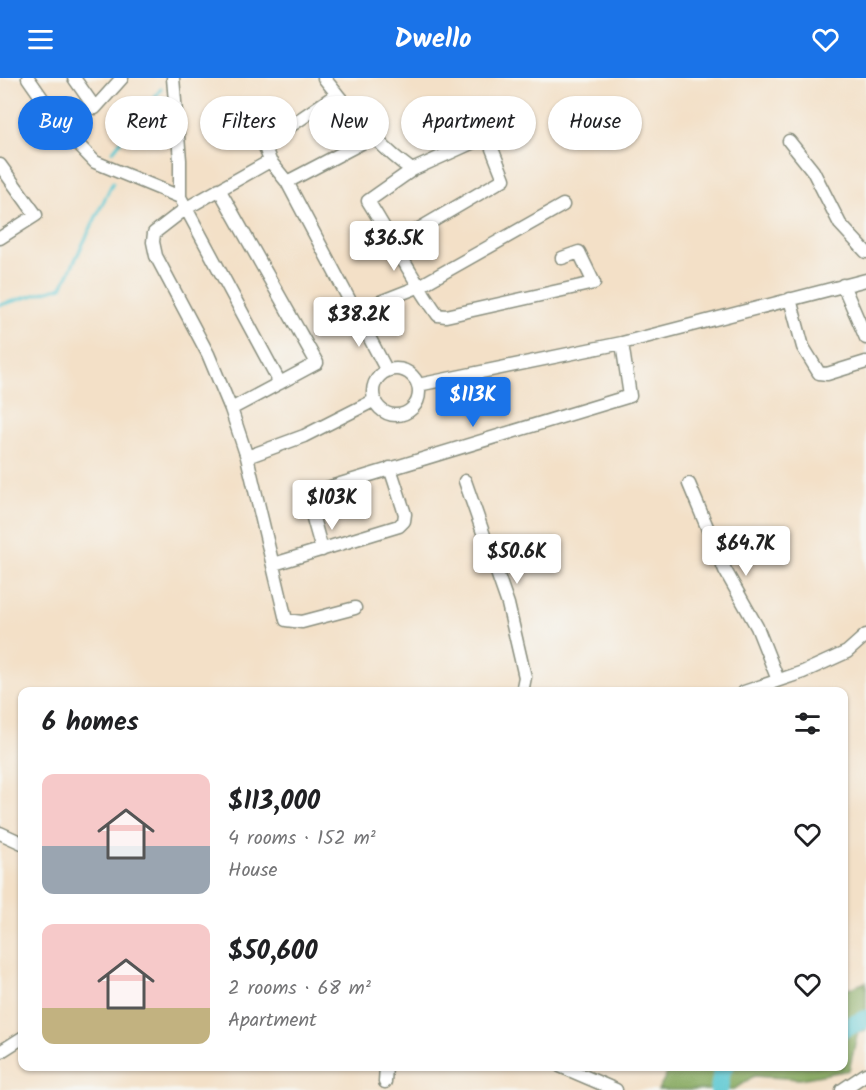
<!DOCTYPE html>
<meta charset="utf-8">
<style>
body{margin:0;font-family:Kalam,sans-serif;background:#f6f6f6;color:#202124;height:100vh;display:flex;flex-direction:column;font-size:22px;white-space:nowrap}
*{box-sizing:border-box;margin:0}
p{font-size:20px;color:#757577}
.icon{flex:none;width:33px;height:33px;fill:none;stroke:currentColor;stroke-width:2;stroke-linecap:round;stroke-linejoin:round}
.map{position:relative;flex:1;overflow:hidden}
.details{position:absolute;left:18px;top:609px;width:830px;height:384px;display:flex;flex-direction:column;background:#fff;border-radius:12px;box-shadow:0 2px 4px #0004}
.details>*{flex:none}
.banner{position:absolute;left:18px;top:18px;width:831px;height:54px;display:flex;gap:12px}
.price{position:absolute;translate:-50% -51px;padding:0 14px;border-radius:6px;background:#fff;color:#222;font-size:20px;line-height:39px;filter:drop-shadow(0 2px 3px #0008)}
.price::after{content:'';position:absolute;left:50%;top:36px;width:18px;height:14px;margin-left:-9px;background:inherit;clip-path:polygon(0 0,100% 0,50% 100%)}
.price.on{background:#1a73e8;color:#fff}
ul{padding:0;list-style:none}
li{display:flex;align-items:center;gap:18px;height:150px;padding:0 24px}
li span{display:grid;place-items:center;flex:none;width:168px;height:120px;border-radius:12px;color:#555}
li>.icon{margin-inline-start:auto}
span .icon{width:72px;height:72px;fill:#fffc;stroke-width:1}
li b{font-size:26px}
h2{display:flex;justify-content:space-between;align-items:center;height:72px;padding:0 24px;font-size:26px}
.pill{padding:0 21px;border-radius:27px;background:#fff;box-shadow:0 2px 4px #0004;font-size:21px;line-height:54px}
.pill.on{background:#1a73e8;color:#fff}
header{display:flex;justify-content:space-between;align-items:center;height:78px;padding:0 24px;background:#1a73e8;color:#fff;font-size:27px;font-weight:600}
.map>svg:first-child{display:block}
.forest{fill:#86a95e;stroke:#527349;stroke-width:1.5}
.lines{fill:none;stroke-linecap:round;stroke-linejoin:round}
.stream{stroke:#5bc8d2;stroke-width:3}
.river{stroke:#5bc8d2;stroke-width:18}
.minor-casing{stroke:#898e7e;stroke-width:15}
.minor{stroke:#fff;stroke-width:12}
</style>
<header><svg class="icon" aria-label="menu" viewBox="0 0 24 24"><path d="M4 6h16M4 12h16M4 18h16"/></svg>Dwello<svg class="icon" aria-label="heart" viewBox="0 0 24 24"><path d="M12 20l-8-8c-3-5 5-10 8-4 3-6 11-1 8 4z"/></svg></header>
<div class="map">
<svg width="866" height="1012" viewBox="0 0 866 1012">
<rect width="100%" height="100%" fill="#f6f6f2"/>
<filter id="ink" filterUnits="userSpaceOnUse"><feTurbulence type="fractalNoise" baseFrequency=".0167" numOctaves="2"/><feDisplacementMap in="SourceGraphic" scale="12" xChannelSelector="R" yChannelSelector="G"/><feConvolveMatrix kernelMatrix="1 2 1 2 8 2 1 2 1" color-interpolation-filters="sRGB"/></filter>
<filter id="wash" filterUnits="userSpaceOnUse"><feTurbulence type="fractalNoise" baseFrequency=".008" numOctaves="4" result="noise"/><feDisplacementMap in="SourceGraphic" scale="24" xChannelSelector="R" yChannelSelector="G"/><feGaussianBlur stdDeviation="1.35" result="paint"/><feColorMatrix in="noise" values="0 0 0 0 0 0 0 0 0 0 0 0 0 0 0 0 0 1.4 0 .05"/><feComposite in="paint" operator="in"/></filter>
<g filter="url(#wash)">
<rect width="100%" height="100%" fill="#f3e0c7"/>
<path class="forest" d="M866 904V952L858 954 849 992 800 1001 754 998 733 1012H658L668 994 697 992 701 989 843 988V913Z"/>
<g class="lines">
<path class="stream" d="M113 73 161 11
M0 227 62 209 113 104"/>
<path class="river" d="M843 951 866 941
M719 1012 722 992 725 988"/>
</g>
</g>
<g filter="url(#ink)">
<g class="lines">
<defs>
<path id="minor" d="M28 0 65 53 95 84 180 119
M74 0 95 30 122 0
M173 0 180 82V119L280 305
M324 0 337 16
M789 63 813 93 840 146 866 174
M270 83 287 104 387 293
M0 87 36 137 0 160
M287 104 373 59
M219 111 317 285 231 331
M395 165 504 101 487 58 412 92 368 123C392 161 412 201 438 237L446 238 594 205 579 174 562 180
M843 207 866 260
M790 221 803 269 819 295 827 296 866 284
M357 233 418 209 563 127
M373 314a23 23 0 1 1 46 0a23 23 0 1 1-46 0Z
M418 307 622 265 866 202
M247 379 304 358 375 322
M465 403 508 526 525 599 522 614
M689 406 725 492 757 549 778 602
M322 472 309 426V419L314 414 630 318 622 265
M274 486 399 448 404 443 405 436 390 390
M355 530 302 544 286 542 247 379 231 331 208 276 156 178 153 164 154 155 185 131 270 83 264 66 337 16C363 47 380 69 412 92
M744 614 803 594 847 574 866 557
M0 755 22 765
M0 974 22 960
M560 988 616 1012
M385 1004 386 988
M842 1012 866 996"/>
</defs>
<use href="#minor" class="minor-casing"/>
<use href="#minor" class="minor"/>
</g>
</g>
</svg>
<b class="price" style="left:394px;top:194px">$36.5K</b>
<b class="price" style="left:359px;top:270px">$38.2K</b>
<b class="price on" style="left:473px;top:350px">$113K</b>
<b class="price" style="left:332px;top:453px">$103K</b>
<b class="price" style="left:746px;top:499px">$64.7K</b>
<b class="price" style="left:517px;top:507px">$50.6K</b>
<div class="banner">
<a class="pill on">Buy</a>
<a class="pill">Rent</a>
<a class="pill">Filters</a>
<a class="pill">New</a>
<a class="pill">Apartment</a>
<a class="pill">House</a>
</div>
<section class="details">
<h2>6 homes<svg class="icon" aria-label="filters" viewBox="0 0 24 24"><path d="M4 7h16M4 17h16"/><circle cx="9" cy="7" r="2"/><circle cx="15" cy="17" r="2"/></svg></h2>
<ul>
<li><span style="background:linear-gradient(#f6c9c9 60%,#9aa5b1 0)"><svg class="icon" aria-label="home" viewBox="0 0 24 24"><path d="M3 11l9-7 9 7M6 9v11h12V9"/></svg></span><div><b>$113,000</b><p>4 rooms · 152 m²</p><p>House</p></div><svg class="icon" aria-label="heart" viewBox="0 0 24 24"><path d="M12 20l-8-8c-3-5 5-10 8-4 3-6 11-1 8 4z"/></svg></li>
<li><span style="background:linear-gradient(#f6c9c9 70%,#c2b280 0)"><svg class="icon" aria-label="home" viewBox="0 0 24 24"><path d="M3 11l9-7 9 7M6 9v11h12V9"/></svg></span><div><b>$50,600</b><p>2 rooms · 68 m²</p><p>Apartment</p></div><svg class="icon" aria-label="heart" viewBox="0 0 24 24"><path d="M12 20l-8-8c-3-5 5-10 8-4 3-6 11-1 8 4z"/></svg></li>
</ul>
</section>
</div>
